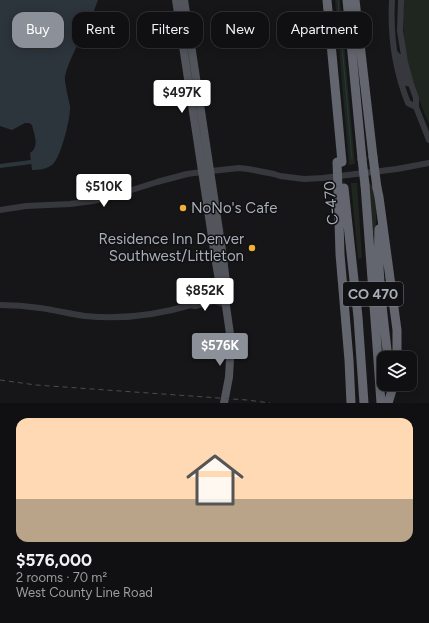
<!DOCTYPE html>
<meta charset="utf-8">
<style>
body{margin:0;font-family:Figtree,sans-serif;background:#19191b;color:#f1f3f6;height:100vh;display:flex;flex-direction:column;font-size:15px;white-space:nowrap}
*{box-sizing:border-box;margin:0}
p{font-size:13px;color:#9c9d9f}
.icon{flex:none;width:22px;height:22px;fill:none;stroke:currentColor;stroke-width:2;stroke-linecap:round;stroke-linejoin:round}
.map{position:relative;height:403px;overflow:hidden}
.panel{display:flex;flex-direction:column;background:#101012;flex:1}
.panel>*{flex:none}
.hud{position:absolute;left:12px;top:12px;width:405px;height:36px;display:flex;gap:8px}
.controls{position:absolute;left:377px;top:351px;display:grid;gap:8px}
.controls a{display:grid;place-items:center;width:40px;height:40px;border-radius:8px;background:#101012;box-shadow:0 2px 10px #0003,0 0 0 1px #303032;font-size:20px}
.price{position:absolute;translate:-50% -34px;padding:0 9px;border-radius:4px;background:#fff;color:#222;font-size:13px;line-height:26px;filter:drop-shadow(0 1px 2px #0008)}
.price::after{content:'';position:absolute;left:50%;top:24px;width:12px;height:9px;margin-left:-6px;background:inherit;clip-path:polygon(0 0,100% 0,50% 100%)}
.price.selected{background:#8c9099;color:#fff}
ul{padding:0;list-style:none}
li{display:grid;align-content:center;gap:8px;height:212px;padding:0 16px}
li span{display:grid;place-items:center;height:124px;border-radius:12px;color:#555}
li>.icon{margin-inline-start:auto}
span .icon{width:72px;height:72px;fill:#fffc;stroke-width:1}
li b{font-size:17px}
.pill{padding:0 14px;border-radius:12px;background:#101012;box-shadow:0 2px 10px #0003,0 0 0 1px #303032;font-size:14px;line-height:36px}
.pill.selected{background:#8c9099;color:#fff}
.map>svg:first-child{display:block}
.green{fill:#1e261f}
.water{fill:#2c353c}
.lines{fill:none;stroke-linecap:round;stroke-linejoin:round}
.stream{stroke:#2c353c;stroke-width:1}
.canal{stroke:#2c353c;stroke-width:4}
.minor{stroke:#37383d;stroke-width:6}
.major{stroke:#53555c;stroke-width:8}
.highway{stroke:#63666e;stroke-width:9}
.rail{stroke:#4a4c52;stroke-width:1;stroke-dasharray:5 4;stroke-linecap:butt}
.highway-bridge{stroke:#63666e;stroke-width:9}
.poi-dot{fill:#f2b134;stroke:#111113;stroke-width:1.5}
.labels{text-anchor:middle;dominant-baseline:central;stroke-width:3;stroke-linejoin:round;paint-order:stroke}
.shield{fill:#111113;stroke:#7b7e86;stroke-width:1}
.shield-label{font-size:14px;font-weight:bold;fill:#a8adb8}
.street-label{font-size:15px;fill:#a8adb8;stroke:#111113}
.poi-label{font-size:15px;fill:#a8adb8;stroke:#111113;text-anchor:start}
</style>
<div class="map">
<svg width="429" height="403" viewBox="0 0 429 403">
<rect width="100%" height="100%" fill="#161618"/>
<path class="green" d="M335 0H340L355 164 349 165Z
M403 0H429V124C420 103 412 82 407 59 403 40 403 20 403 0Z
M351 183H357L362 258 358 259Z
M374 184 376 210V234L373 233 369 185Z"/>
<path class="water" d="M0 0H98C94 11 90 21 85 31 77 46 69 60 65 76 64 81 69 100 70 106 71 117 61 157 53 164 48 169 39 170 32 170L30 153C40 147 34 134 32 125L29 123H25L12 130 0 126Z"/>
<g class="lines">
<path class="stream" d="M338 0 352 159"/>
<path class="canal" d="M0 166 31 162"/>
<path class="minor" d="M392 0C390 36 395 70 408 103L416 107
M401 0 400 31 405 62 411 84 416 98V107L429 140
M395 53 399 57 405 80 407 83 411 84
M0 210 26 206 70 204 93 201 119 194 157 182 187 174 202 172 239 168 248 169 274 174 280 176 304 179 323 178 397 169 429 163
M0 305C13 305 27 306 40 308 55 310 70 314 85 316 122 320 157 315 191 305 194 301 198 300 203 299 211 296 218 289 219 280
M191 305 195 306 214 301 226 305"/>
<path class="major" d="M176 0 216 263 219 280 224 292 231 341 229 377 224 403
M184 0 192 51 222 250 226 282 224 292"/>
<path class="highway" d="M327 0 342 162
M347 0 362 159
M355 0 373 157
M365 185 377 346 381 403
M338 188 340 254 349 360 351 403
M344 188 358 317 364 403
M377 188 379 197 397 330V358
M379 229C377 272 383 315 388 358"/>
<path class="rail" d="M0 380 36 385 247 400 270 403"/>
<path class="highway-bridge" d="M373 157 377 188
M362 159 365 185
M337 162 338 188
M388 403 394 384"/>
</g>
<g class="poi-dot">
<circle cx="183" cy="208" r="4"/>
<circle cx="252" cy="248" r="4"/>
</g>
<g class="labels">
<rect class="shield" x="343" y="282" width="60" height="24" rx="3"/>
<g class="shield-label">
<text x="373" y="294">CO 470</text>
</g>
<g class="street-label">
<text transform="translate(331 203) rotate(-95)">C-470</text>
</g>
<g class="poi-label">
<text x="191" y="208">NoNo's Cafe</text>
<text x="244" y="239" text-anchor="end">Residence Inn Denver<tspan x="244" dy="17">Southwest/Littleton</tspan></text>
</g>
</g>
</svg>
<div class="controls">
<a><svg class="icon" aria-label="layers" viewBox="0 0 24 24"><path d="M12 4l9 5-9 5-9-5zM3 14l9 5 9-5"/></svg></a>
</div>
<b class="price" style="left:182px;top:114px">$497K</b>
<b class="price" style="left:104px;top:208px">$510K</b>
<b class="price" style="left:205px;top:312px">$852K</b>
<b class="price selected" style="left:220px;top:367px">$576K</b>
<div class="hud">
<a class="pill selected">Buy</a>
<a class="pill">Rent</a>
<a class="pill">Filters</a>
<a class="pill">New</a>
<a class="pill">Apartment</a>
</div>
</div>
<section class="panel">
<ul>
<li><span style="background:linear-gradient(#ffd9b3 65%,#b9a48a 0)"><svg class="icon" aria-label="home" viewBox="0 0 24 24"><path d="M3 11l9-7 9 7M6 9v11h12V9"/></svg></span><div><b>$576,000</b><p>2 rooms · 70 m²</p><p>West County Line Road</p></div></li>
</ul>
</section>
